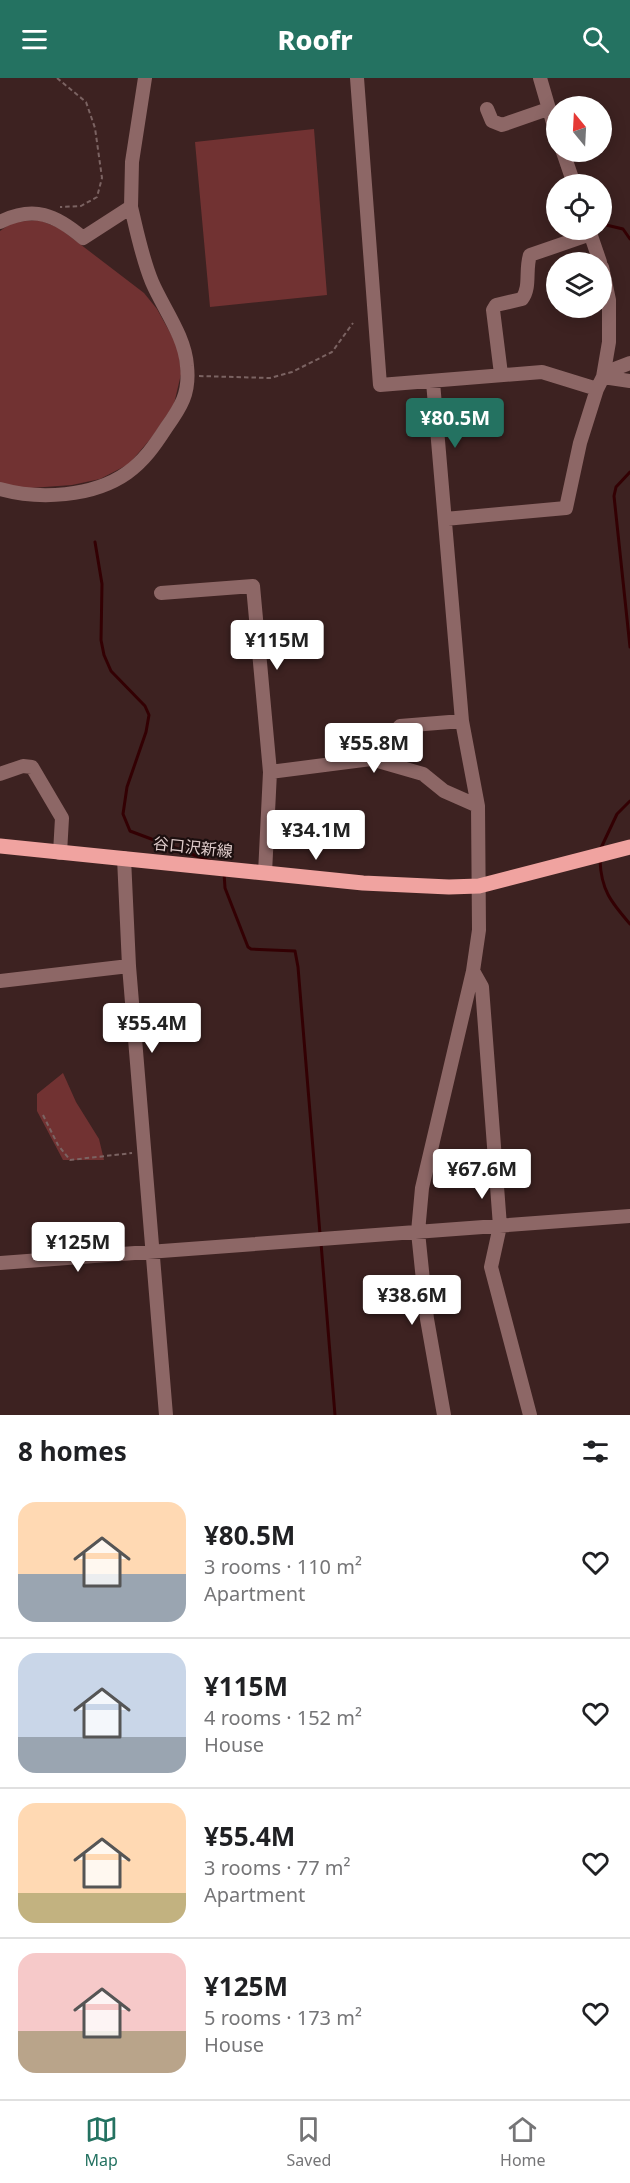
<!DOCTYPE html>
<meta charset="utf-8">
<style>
body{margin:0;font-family:"Noto Sans","Noto Sans JP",sans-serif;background:#f2f2f2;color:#202124;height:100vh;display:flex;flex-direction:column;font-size:22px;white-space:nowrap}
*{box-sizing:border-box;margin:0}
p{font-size:20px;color:#757577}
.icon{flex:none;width:33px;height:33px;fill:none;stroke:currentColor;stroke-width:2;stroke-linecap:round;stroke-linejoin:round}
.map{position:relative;height:1337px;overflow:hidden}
.sheet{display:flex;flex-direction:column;background:#fff;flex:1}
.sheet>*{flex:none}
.needle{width:39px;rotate:342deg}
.fabs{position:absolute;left:546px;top:18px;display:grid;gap:12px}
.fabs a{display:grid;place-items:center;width:66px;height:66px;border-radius:50%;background:#fff;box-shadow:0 3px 15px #0003;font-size:30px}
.price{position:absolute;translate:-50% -51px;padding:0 14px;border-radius:6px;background:#fff;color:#222;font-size:20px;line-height:39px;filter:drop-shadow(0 2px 3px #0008)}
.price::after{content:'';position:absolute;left:50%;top:36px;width:18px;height:14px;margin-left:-9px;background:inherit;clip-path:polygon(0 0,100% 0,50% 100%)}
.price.current{background:#247261;color:#fff}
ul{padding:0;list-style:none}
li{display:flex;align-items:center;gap:18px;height:150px;padding:0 18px}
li+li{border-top:2px solid #e0e0e0}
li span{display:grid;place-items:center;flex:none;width:168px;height:120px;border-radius:18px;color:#555}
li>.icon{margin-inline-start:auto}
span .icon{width:72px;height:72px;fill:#fffc;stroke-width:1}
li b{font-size:26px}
h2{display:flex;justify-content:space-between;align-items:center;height:72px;padding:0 18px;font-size:26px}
header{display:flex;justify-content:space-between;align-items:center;height:78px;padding:0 18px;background:#247261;color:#fff;font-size:27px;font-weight:800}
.tab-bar{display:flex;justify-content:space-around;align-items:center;height:84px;border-top:2px solid #e0e0e0;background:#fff;font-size:16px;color:#757577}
.tab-bar a{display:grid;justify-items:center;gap:3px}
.tab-bar .current{color:#247261}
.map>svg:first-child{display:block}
.green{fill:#713232}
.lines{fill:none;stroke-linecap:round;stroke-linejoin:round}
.stream{stroke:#330003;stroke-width:3}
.path{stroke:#7b6362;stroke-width:2;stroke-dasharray:4.5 3;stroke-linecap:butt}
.minor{stroke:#8d6766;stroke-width:14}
.major{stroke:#f0a3a0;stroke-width:15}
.labels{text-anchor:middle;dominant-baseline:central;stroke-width:4.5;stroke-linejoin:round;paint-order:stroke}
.street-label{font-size:16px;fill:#dfcccb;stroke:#1c0f0f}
</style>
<header><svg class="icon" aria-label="menu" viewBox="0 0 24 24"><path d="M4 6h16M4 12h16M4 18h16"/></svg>Roofr<svg class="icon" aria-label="search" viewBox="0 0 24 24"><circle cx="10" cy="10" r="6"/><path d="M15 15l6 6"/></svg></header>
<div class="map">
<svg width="630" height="1337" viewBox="0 0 630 1337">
<rect width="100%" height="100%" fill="#3d2221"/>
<path class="green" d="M314 51 327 217 210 229 195 64Z
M39 142 59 150 144 215 157 231 178 269 181 296 174 326 152 359 129 386 100 401 72 407 17 411 0 405V153L13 144Z
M63 995 76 1024 99 1061 104 1082H63L37 1033V1016Z"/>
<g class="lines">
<path class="stream" d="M602 146 623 151 630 161
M630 394 616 409 614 418 630 569
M95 464 102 506 101 562 104 577 111 593 145 628 149 637 146 654 127 709 123 736 130 753 210 783
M600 772 617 736 630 723
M600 782C601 812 611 824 630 846
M224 795 225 810 248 869 251 871 295 873 298 889 320 1156
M321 1165 335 1337"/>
<path class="path" d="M57 0 86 24 95 50 102 100 97 119 81 128 60 129
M199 298 270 300 292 294 332 274 353 245
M43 1037 58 1067 70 1082 132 1075"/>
<path class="minor" d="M357 0 380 307 542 294 597 311
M540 0 556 55
M487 31 492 43 502 47 548 31
M563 74 574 106
M131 129 132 84 145 0
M0 144C34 127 56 137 83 160L131 129C137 154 142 180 152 204 163 230 185 258 187 288 190 315 181 329 166 350 155 367 144 383 127 395 93 419 39 422 0 411
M589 152 600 184
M501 296 493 232 496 227 522 221C531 209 525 192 530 177L591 156
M603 299 617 290 630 285
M603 299 630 303
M433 304 462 643 478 728 479 852 473 893 422 1110 418 1154 427 1241 444 1337
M445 441 566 430 580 365 597 311 603 299 609 264V222L602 189
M161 515 253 508 270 694 265 795
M371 681 423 696 444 713 478 728
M270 694 371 681 400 648 462 643
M0 696 23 688 32 689 62 740 60 775
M124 780 129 888 166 1337
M473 893 482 909 500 1148 491 1189 530 1337
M0 903 129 888
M0 1185 630 1138"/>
<path class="major" d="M0 768 363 805 449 809 479 808 630 769"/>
</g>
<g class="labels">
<g class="street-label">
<text transform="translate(193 769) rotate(6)">谷口沢新線</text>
</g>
</g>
</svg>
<div class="fabs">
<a><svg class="needle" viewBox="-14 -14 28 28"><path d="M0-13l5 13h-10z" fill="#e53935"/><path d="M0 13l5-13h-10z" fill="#757577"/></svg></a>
<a><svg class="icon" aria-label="locate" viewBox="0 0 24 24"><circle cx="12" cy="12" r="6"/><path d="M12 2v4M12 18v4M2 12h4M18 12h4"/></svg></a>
<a><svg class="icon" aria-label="layers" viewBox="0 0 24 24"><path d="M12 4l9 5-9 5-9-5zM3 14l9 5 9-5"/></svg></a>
</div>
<b class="price current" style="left:455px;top:371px">¥80.5M</b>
<b class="price" style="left:277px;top:593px">¥115M</b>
<b class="price" style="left:374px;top:696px">¥55.8M</b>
<b class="price" style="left:316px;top:783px">¥34.1M</b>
<b class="price" style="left:152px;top:976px">¥55.4M</b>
<b class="price" style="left:482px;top:1122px">¥67.6M</b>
<b class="price" style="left:78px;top:1195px">¥125M</b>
<b class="price" style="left:412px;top:1248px">¥38.6M</b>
</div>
<section class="sheet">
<h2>8 homes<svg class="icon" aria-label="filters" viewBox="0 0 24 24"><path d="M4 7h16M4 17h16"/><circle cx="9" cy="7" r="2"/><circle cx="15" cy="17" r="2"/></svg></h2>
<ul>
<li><span style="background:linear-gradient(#ffd9b3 60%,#9aa5b1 0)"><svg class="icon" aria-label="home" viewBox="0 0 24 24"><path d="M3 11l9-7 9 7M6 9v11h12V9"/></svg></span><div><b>¥80.5M</b><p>3 rooms · 110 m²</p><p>Apartment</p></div><svg class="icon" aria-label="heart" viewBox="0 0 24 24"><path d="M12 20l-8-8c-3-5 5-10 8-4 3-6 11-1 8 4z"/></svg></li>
<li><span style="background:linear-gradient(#c9d6e8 70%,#9aa5b1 0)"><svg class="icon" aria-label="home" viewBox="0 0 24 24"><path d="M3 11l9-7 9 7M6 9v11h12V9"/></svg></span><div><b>¥115M</b><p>4 rooms · 152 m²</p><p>House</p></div><svg class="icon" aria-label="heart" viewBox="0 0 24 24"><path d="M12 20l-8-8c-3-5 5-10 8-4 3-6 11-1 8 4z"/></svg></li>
<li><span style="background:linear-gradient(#ffd9b3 75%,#c2b280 0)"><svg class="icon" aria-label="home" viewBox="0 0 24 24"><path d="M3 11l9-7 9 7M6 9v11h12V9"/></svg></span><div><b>¥55.4M</b><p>3 rooms · 77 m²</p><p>Apartment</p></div><svg class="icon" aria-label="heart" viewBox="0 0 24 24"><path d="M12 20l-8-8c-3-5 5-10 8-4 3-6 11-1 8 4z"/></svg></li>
<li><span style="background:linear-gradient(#f6c9c9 65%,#b9a48a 0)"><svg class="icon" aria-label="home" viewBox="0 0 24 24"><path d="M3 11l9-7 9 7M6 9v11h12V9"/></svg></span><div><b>¥125M</b><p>5 rooms · 173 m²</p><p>House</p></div><svg class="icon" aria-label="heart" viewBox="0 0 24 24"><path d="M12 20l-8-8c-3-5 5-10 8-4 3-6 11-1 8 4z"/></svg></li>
</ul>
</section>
<nav class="tab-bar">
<a class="current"><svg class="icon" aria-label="map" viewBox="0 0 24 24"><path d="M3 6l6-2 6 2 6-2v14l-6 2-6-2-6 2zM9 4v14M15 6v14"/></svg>Map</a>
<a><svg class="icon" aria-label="saved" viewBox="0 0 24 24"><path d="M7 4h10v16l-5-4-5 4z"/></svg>Saved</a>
<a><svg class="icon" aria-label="home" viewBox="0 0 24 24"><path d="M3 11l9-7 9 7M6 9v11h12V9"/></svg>Home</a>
</nav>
